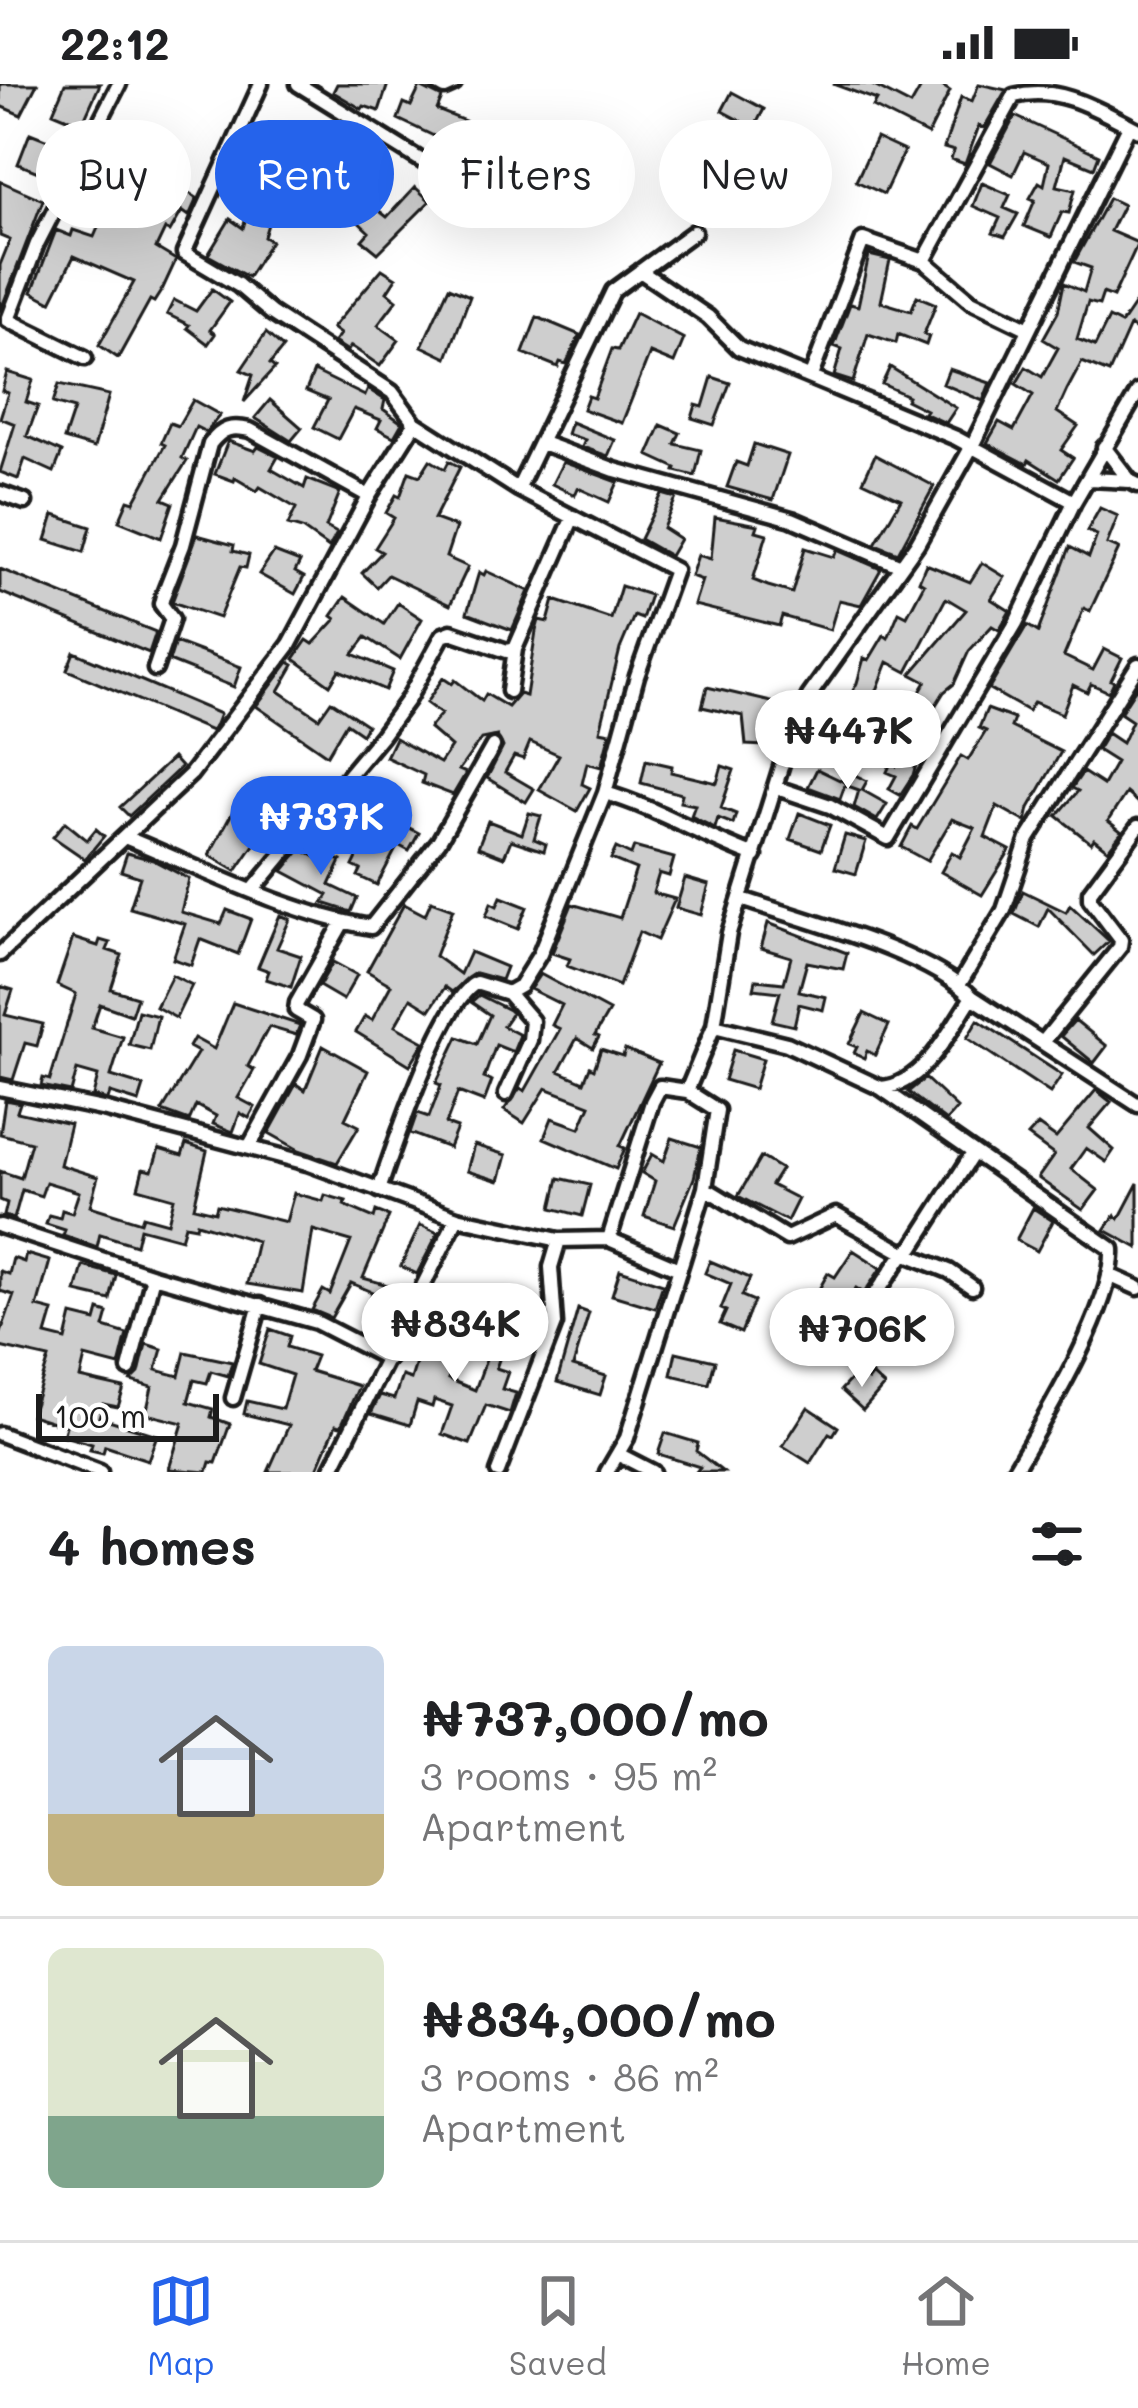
<!DOCTYPE html>
<meta charset="utf-8">
<style>
body{margin:0;font-family:Mali,sans-serif;background:#f2f2f2;color:#202124;height:100vh;display:flex;flex-direction:column;font-size:45px;white-space:nowrap}
*{box-sizing:border-box;margin:0}
p{font-size:39px;color:#757577}
.icon{flex:none;width:66px;height:66px;fill:none;stroke:currentColor;stroke-width:2;stroke-linecap:round;stroke-linejoin:round}
.map{position:relative;height:1388px;overflow:hidden}
.sheet{display:flex;flex-direction:column;background:#fff;flex:1}
.sheet>*{flex:none}
.guide{position:absolute;left:36px;top:36px;width:1068px;height:108px;display:flex;gap:24px}
.scale{position:absolute;left:36px;bottom:30px;width:183px;box-sizing:border-box;padding-left:12px;border:6px solid #1c1c1c;border-top:0;font-size:33px;line-height:42px;white-space:nowrap;color:#1c1c1c;-webkit-text-stroke:9px #fff;paint-order:stroke}
.price{position:absolute;translate:-50% -102px;padding:0 27px;border-radius:42px;background:#fff;color:#222;font-size:39px;line-height:78px;filter:drop-shadow(0 3px 6px #0008)}
.price::after{content:'';position:absolute;left:50%;top:72px;width:36px;height:27px;margin-left:-18px;background:inherit;clip-path:polygon(0 0,100% 0,50% 100%)}
.price.active{background:#2563eb;color:#fff}
ul{padding:0;list-style:none}
li{display:flex;align-items:center;gap:36px;height:300px;padding:0 48px}
li+li{border-top:3px solid #e0e0e0}
li span{display:grid;place-items:center;flex:none;width:336px;height:240px;border-radius:18px;color:#555}
li>.icon{margin-inline-start:auto}
span .icon{width:144px;height:144px;fill:#fffc;stroke-width:1}
li b{font-size:51px}
h2{display:flex;justify-content:space-between;align-items:center;height:144px;padding:0 48px;font-size:51px}
.pill{padding:0 42px;border-radius:54px;background:#fff;box-shadow:0 12px 48px #0002;font-size:42px;line-height:108px}
.pill.active{background:#2563eb;color:#fff}
.status{display:flex;justify-content:space-between;align-items:center;height:84px;padding:0 60px;background:#fff;direction:ltr}
.status svg{height:33px;fill:currentColor}
.menu{display:flex;justify-content:space-around;align-items:center;height:168px;border-top:3px solid #e0e0e0;background:#fff;font-size:33px;color:#757577}
.menu a{display:grid;justify-items:center;gap:6px}
.menu .active{color:#2563eb}
.map>svg:first-child{display:block}
.building{fill:#cecece;stroke:#1c1c1c;stroke-width:3}
.lines{fill:none;stroke-linecap:round;stroke-linejoin:round}
.minor-casing{stroke:#1c1c1c;stroke-width:21}
.minor{stroke:#fff;stroke-width:12}
</style>
<div class="status"><b>22:12</b><svg viewBox="0 0 49 12"><path d="M0 12V9h3v3zM5 12V6h3v6zM10 12V3h3v9zM15 12V0h3v12zM26 1h20v11H26zM47 4h2v5h-2z"/></svg></div>
<div class="map">
<svg width="1138" height="1388" viewBox="0 0 1138 1388">
<rect width="100%" height="100%" fill="#fff"/>
<filter id="ink" filterUnits="userSpaceOnUse"><feTurbulence type="fractalNoise" baseFrequency=".00833" numOctaves="2"/><feDisplacementMap in="SourceGraphic" scale="24" xChannelSelector="R" yChannelSelector="G"/><feConvolveMatrix kernelMatrix="1 2 1 2 8 2 1 2 1" color-interpolation-filters="sRGB"/></filter>
<g filter="url(#ink)">
<path class="building" d="M0 0H37L21 31 0 22Z
M65 0H100L82 40 53 28Z
M337 0H388L379 27 364 22 362 25 333 8Z
M833 0H870L911 21 923 0H939L950 7 928 51 873 23 877 16Z
M979 0 1006 6 984 44 979 42 965 80 951 75 954 67 944 64 961 13 972 17Z
M420 3 442 14 437 26 465 37 455 62 398 35 404 19 411 22Z
M732 8 764 25 754 44 722 27Z
M1015 32 1099 71 1094 84 1065 72 1057 102 1075 106 1069 129 1062 128 1051 153 1024 142 1035 116 1030 114 1039 98 1044 101 1049 79 1024 68 1013 91 990 79Z
M112 37 156 55 145 81 197 114 189 132 182 127 170 148 165 145 156 164 176 176 163 204 154 218 150 216 118 274 99 261 134 198 74 172 51 218 32 208 56 146 71 152 73 146 94 153 107 123 79 114Z
M287 47 303 56 293 74 309 86 320 71 341 86 336 93 387 133 415 103 430 117 378 169 362 156 369 148 355 135 323 111 316 107 312 113 288 94 275 117 264 153 271 157 248 193 208 171 230 135 243 144 257 97 236 85 248 66 270 79Z
M30 49 71 65 58 96 18 80Z
M876 54 904 67 884 110 856 97Z
M0 97 43 116 0 228V181L10 156 0 152Z
M982 99 1010 111 1004 124 1018 130 1005 153 993 149 1000 134 973 122Z
M1109 114 1123 121 1110 147 1138 159 1113 213 1103 209 1099 221 1088 218 1077 255 1095 262 1109 234 1121 240 1138 215V247L1130 242 1109 289 1082 278 1067 306 1057 328 1078 342 1061 366 1073 374 1059 395 1029 376 1027 380 987 359 999 338 1014 346 1033 311 1016 300 1026 283 1042 293 1058 264 1043 255 1058 228 1064 199 1084 208 1091 184 1074 178Z
M869 171 890 176 881 218 911 227 917 212 936 220 924 250 929 252 926 261 898 250 896 259 868 250 853 298 834 292 842 265 834 262 850 220 858 222Z
M382 185 396 194 387 208 397 216 378 241 399 256 380 282 351 262 348 267 334 258 340 250 332 244Z
M449 203 470 212 447 274 422 262Z
M212 205 230 218 210 246 215 250 208 260 187 244 189 241 167 230 174 216 196 227Z
M635 229 684 255 674 279 650 269 622 339 583 325 588 312 594 314 612 265 618 266Z
M537 233 580 251 566 280 560 278 558 283 523 269Z
M266 249 283 264 270 280 275 284 244 318 253 291 241 286Z
M890 283 956 324 946 339 924 329 926 326 906 316 908 312 882 300Z
M949 285 990 299 983 317 943 300Z
M314 287 365 312 368 305 385 316 383 325 402 339 394 353 377 344 381 336 354 325 338 355 314 343 328 316 306 307Z
M7 288 33 296 26 318 38 322 27 352 62 368 54 388 25 375 18 395 0 388 15 340 0 334 8 309 2 307Z
M712 293 730 299 714 341 692 334 696 321 703 323Z
M59 300 109 311 94 364 64 355 74 325 53 319Z
M193 316 220 331 206 348 196 343 182 374 187 377 163 415 173 419 161 454 119 437 128 416 134 418 165 361 161 359 170 339 178 342Z
M270 316 302 344 291 357 255 334Z
M571 338 615 356 608 372 582 363 585 356 567 350Z
M661 341 680 349 675 360 701 366 695 392 675 387 676 384 648 371Z
M228 357 255 367 258 363 278 373 271 385 304 404 307 395 340 408 326 443 337 449 329 464 302 445 288 441 296 424 260 403 257 407 235 394 234 397 215 390Z
M754 360 788 371 773 416 727 403 736 378 747 382Z
M875 371 934 402 898 469 875 460 901 415 863 397Z
M430 376 445 385 449 377 460 383 434 435 456 443 446 473 468 483 450 521 388 491 377 503 362 489 382 468 375 464 394 434 386 429 396 411 400 413 409 388 420 392Z
M563 378 618 398 609 418 578 404 575 411 552 400Z
M662 410 676 414 663 444 680 455 670 472 640 455Z
M1100 424 1118 432 1107 460 1119 465 1090 527 1084 524 1064 572 1093 586 1104 565 1122 574 1111 596 1114 597 1109 608 1091 600 1087 608 1073 601 1062 630 1034 618 1028 627 989 605 1027 541 1038 548 1070 463 1089 473 1097 451 1087 447Z
M54 431 91 443 84 468 46 456Z
M715 433 758 441 756 447 767 450 753 496 768 502 792 509 805 464 834 473 837 466 881 485 861 521 839 516 830 546 782 532 779 542 694 521 702 496 691 492 698 471 711 475Z
M197 451 234 461 233 467 249 471 246 484 240 483 219 534 172 518Z
M274 468 300 478 295 488 304 493 295 510 259 490Z
M982 479 1005 493 991 515 1010 527 999 546 992 542 969 567 954 600 944 608 926 637 909 626 926 598 911 590 966 526 946 514 907 588 888 578 865 637 876 643 866 658 847 646 826 678 803 663 829 619 843 626 857 599 864 574 869 576 884 551 888 554 899 528 907 532 924 500 919 497 926 480 970 498Z
M0 485 156 548 149 569 0 508Z
M486 487 529 507 512 546 467 529 479 488 484 491Z
M621 502 650 511 642 535 634 532 620 565 600 647 610 649 601 683 587 679 582 700 590 704 577 727 539 706 559 671 530 658 523 675 514 672 505 688 534 705 526 718 487 694 503 663 497 652 481 655 459 686 466 689 453 711 422 699 424 691 386 673 395 654 440 679 451 663 429 644 441 630 426 619 443 594 452 600 455 596 482 617 486 610 508 623 519 610 526 612 536 547 539 536 548 538 554 516 611 535Z
M345 513 384 540 398 519 422 535 400 575 366 553 353 570 393 587 385 606 339 586 330 601 294 575 307 556 313 560 336 535 332 532Z
M175 558 241 583 234 603 169 577Z
M74 568 220 630 216 640 211 647 67 586Z
M289 578 294 581 279 607 319 634 331 617 367 641 362 650 346 639 327 671 256 622Z
M1138 601V719L1126 709 1108 737 1122 748 1108 766 1094 755 1091 759 1057 732 1078 707 1072 704 1083 688 1103 701 1116 678 1097 666 1107 649 1122 659 1132 637 1120 629Z
M707 603 776 619 772 635 767 633 765 662 746 661 743 632 702 623Z
M987 625 1014 635 1011 643 1061 668 1029 724 1026 738 997 722 985 753 1010 766 982 811 941 788 952 768 960 773 975 744 952 735 927 777 901 763 912 742 917 745 961 672 968 676 986 647 979 644Z
M904 664 919 671 913 691 900 711 889 705 896 692 887 688 891 679 896 682Z
M173 674 181 683 129 732 120 723Z
M646 676 672 682 671 688 717 699 722 682 734 686 721 724 736 730 733 740 718 734 715 744 691 732 695 721 680 718 682 710 641 699Z
M817 685 844 698 849 688 867 697 862 706 887 720 877 736 854 723 859 706 845 701 840 715 808 703Z
M355 701 381 710 380 714 395 722 389 733 370 727 358 751 349 747 360 724 349 720Z
M237 720 267 742 236 787 209 771Z
M529 729 541 732 534 755 546 760 544 767 511 756 504 773 478 763 488 737 522 750Z
M799 729 830 741 821 766 790 755Z
M389 733 419 749 409 767 398 761 377 801 358 792 361 786 353 782 366 755 374 759Z
M65 738 87 756 96 745 104 752 85 775 53 753Z
M845 751 866 757 856 790 835 784Z
M634 763 674 774 669 792 659 789 653 809 675 815 657 856 639 848 619 902 567 882 570 875 552 869 572 820 620 834 636 785 611 775 616 764 631 771Z
M301 765 321 776 324 769 341 777 330 801 357 814 351 828 323 819 328 811 283 787Z
M127 769 153 776 189 795 181 828 221 840 227 826 251 835 238 870 200 855 191 881 173 875 185 840 130 824 140 793 121 787Z
M685 794 709 801 701 831 676 824Z
M1023 807 1066 828 1070 821 1109 857 1094 871 1048 824 1039 843 1014 830Z
M501 813 527 823 518 845 486 832 491 819 497 822Z
M431 817 453 825 435 872 460 890 470 868 506 883 501 896 475 889 452 908 445 903 430 926 411 914 395 942 424 958 410 981 356 948 365 932 372 936 391 901 367 887 404 820 425 831Z
M280 831 290 835 277 864 301 872 291 903 266 895 269 887 258 883Z
M768 839 847 869 843 885 807 878 799 907 826 913 823 926 799 920 794 942 772 937 780 908 754 905 756 896 784 899 791 873 761 864Z
M73 854 98 862 100 856 110 859 107 866 122 871 111 905 137 913 131 931 100 920 92 944 123 953 111 992 144 1002 139 1018 110 1009 108 1016 93 1012 98 992 77 986 71 1008 41 1002 43 994 50 996 76 910 57 901Z
M333 878 357 891 343 916 319 902Z
M540 890 609 927 595 951 599 953 593 964 577 954 559 987 584 998 590 983 594 985 601 965 623 972 625 965 659 979 620 1062 625 1064 616 1085 544 1054 552 1034 580 1044 590 1021 546 1004 524 1039 504 1026 520 1004 525 1007 560 945 552 941 562 921 530 905Z
M172 891 192 901 176 934 156 923Z
M0 902 13 906 5 931 43 940 37 962 25 959 13 996 0 993Z
M479 911 509 926 512 929 503 942 520 951 513 968 496 961 484 994 492 997 484 1018 458 1008 446 1040 457 1044 449 1064 410 1049 417 1029 429 1033 441 1001 436 999 458 953 477 960 490 931 471 918Z
M233 919 300 941 296 951 269 943 248 982 254 986 238 1014 255 1023 249 1034 240 1029 233 1048 213 1040 216 1032 196 1021 189 1037 162 1027 198 968 189 963 194 954 214 965Z
M138 927 158 932 150 966 129 961Z
M864 929 889 941 875 971 867 967 864 974 854 969 857 963 849 960Z
M978 936 1062 991 1050 1009 967 954Z
M1075 936 1107 962 1094 979 1061 952Z
M323 962 368 987 345 1035 359 1042 337 1079 299 1066 269 1049 296 1000 305 1006Z
M733 966 763 975 754 1005 724 996Z
M925 994 957 1024 946 1037 908 1008Z
M1096 1006 1111 1018 1089 1044 1114 1066 1106 1078 1086 1064 1071 1085 1098 1106 1083 1126 1038 1094 1054 1071 1028 1052 1038 1041 1056 1054Z
M5 1016 20 1019 17 1028 70 1040 60 1081 98 1093 90 1122 141 1138 143 1132 168 1139 174 1114 138 1104 143 1085 152 1087 159 1065 182 1072 186 1060 207 1067 194 1123 215 1128 217 1121 286 1138 294 1109 323 1117 325 1111 346 1117 344 1121 374 1134 376 1127 389 1132 363 1194 409 1207 400 1225 370 1218 372 1208 351 1199 331 1234 312 1226 323 1206 330 1210 351 1157 313 1146 303 1209 247 1200 257 1157 197 1139 196 1143 185 1141 181 1155 140 1144 136 1161 100 1150 97 1163 63 1151 65 1146 46 1140 49 1131 60 1134 62 1126 72 1129 79 1108 46 1098 41 1112 22 1106 14 1135 4 1132 7 1119 0 1116V1087L21 1094 31 1058 0 1050Z
M672 1054 701 1063 694 1094 674 1142 644 1132 655 1097 642 1089 652 1070 664 1077Z
M474 1061 506 1071 499 1097 467 1087Z
M761 1073 781 1085 771 1101 798 1115 787 1137 738 1112Z
M559 1094 590 1101 582 1132 552 1124Z
M1138 1099V1164L1105 1146 1115 1131 1119 1135Z
M1033 1124 1053 1137 1037 1167 1016 1156Z
M420 1141 438 1149 417 1190 401 1182Z
M853 1166 881 1184 864 1209 856 1204 844 1223 818 1207 828 1189 835 1193Z
M26 1170 50 1177 37 1223 53 1227 46 1251 66 1256 72 1231 96 1237 99 1226 108 1229 104 1243 127 1250 119 1282 85 1273 80 1294 124 1304 118 1323 103 1320 99 1333 157 1351 148 1376 105 1362 103 1369 90 1366 92 1360 63 1352 66 1342 31 1331 49 1274 0 1263V1251L14 1211 0 1207V1187L9 1190 13 1174 24 1178Z
M710 1177 750 1194 742 1212 754 1217 741 1249 720 1240 726 1227 721 1225 731 1200 705 1189Z
M83 1182 116 1191 110 1216 76 1208Z
M620 1186 663 1200 655 1224 612 1211Z
M494 1225 517 1233 506 1268 502 1267 496 1284 508 1288 502 1305 516 1309 510 1329 486 1321 470 1360 442 1350 452 1322 434 1316 432 1323 417 1318 410 1341 371 1329 380 1311 394 1315 402 1292 411 1295 421 1263 455 1274 448 1295 475 1306 487 1273 480 1271Z
M578 1225 589 1229 573 1282 606 1292 600 1311 557 1298Z
M270 1245 290 1252 287 1263 316 1272 310 1287 359 1302 341 1342 336 1341 316 1388H268L289 1341 244 1330 247 1317 282 1325 292 1291 259 1280Z
M146 1260 162 1265 156 1286 179 1292 185 1268 232 1278 228 1292 211 1287 207 1299 194 1296 188 1318 213 1325 211 1333 230 1340 216 1379 210 1378 207 1388 169 1385 183 1339 146 1330 152 1303 131 1297 139 1289Z
M676 1268 715 1277 709 1300 671 1291Z
M858 1287 868 1296 872 1291 884 1302 863 1326 841 1306Z
M808 1323 838 1343 833 1351 829 1349 810 1379 783 1362Z
M665 1349 698 1359 696 1367 723 1388H696L700 1383 658 1370Z"/>
<g class="lines">
<defs>
<path id="minor" d="M261 0 184 169 238 201 271 229 392 308 415 339 518 405 675 486 637 592 605 709 540 870 520 902 508 909
M298 0 435 85
M438 0 445 4 454 0
M924 177 1014 12C1058 0 1099 26 1138 46
M640 187 708 233 739 264 956 354 1074 418
M85 274 8 236 37 160 119 0
M811 292 863 156 924 177 971 217 1027 244
M542 359 615 386 792 435 901 482
M1104 363 1130 397 1138 401
M1090 395 1130 397
M518 405 613 207 694 148
M0 409 25 418
M155 585 172 535 161 520 163 512 183 461 210 360C222 344 231 342 250 346L369 412
M509 607 515 565 573 433
M777 704 830 722 888 754 1016 539 1074 418 1138 308
M605 709C657 724 703 753 755 772
M127 754C205 786 287 829 371 843L439 757 493 662
M253 806 381 652 408 615 443 551 451 548 507 567 515 565
M742 815C805 837 927 867 972 913L1138 1021
M0 870 191 690 290 560 369 412 415 339
M959 901 1004 826 1028 755 1138 581
M714 942 787 960 881 1004 1112 1165C1115 1220 1042 1339 1013 1388
M1044 957 1120 863 1121 856 1090 815V808L1138 743
M0 1004 107 1026 307 1079 457 1134 559 1156 609 1155 679 1185
M881 1004C924 1001 950 946 972 913
M249 1063 300 971 313 936 296 926 297 919 343 838
M705 1104 787 1154 836 1131 904 1169 949 1187 972 1203
M379 1106C393 1065 442 917 476 899L508 909 532 937 530 956 506 1010
M0 1142 153 1192 316 1238 388 1275
M609 1155 652 1018 660 1003 687 1007 714 942 729 849 792 648 809 612 917 460 972 362 1129 42
M1109 1191 1138 1204
M861 1232 904 1169 913 1163 972 1071
M129 1285 153 1192
M233 1314 260 1221
M0 1350 100 1388
M618 1370 653 1388
M330 1388 457 1134
M498 1388 555 1240 551 1183 559 1156
M607 1388 627 1354 705 1104 717 1026 687 1007"/>
</defs>
<use href="#minor" class="minor-casing"/>
<use href="#minor" class="minor"/>
</g>
</g>
</svg>
<div class="scale">100 m</div>
<b class="price" style="left:848px;top:708px">₦447K</b>
<b class="price active" style="left:321px;top:794px">₦737K</b>
<b class="price" style="left:455px;top:1301px">₦834K</b>
<b class="price" style="left:862px;top:1306px">₦706K</b>
<div class="guide">
<a class="pill">Buy</a>
<a class="pill active">Rent</a>
<a class="pill">Filters</a>
<a class="pill">New</a>
</div>
</div>
<section class="sheet">
<h2>4 homes<svg class="icon" aria-label="filters" viewBox="0 0 24 24"><path d="M4 7h16M4 17h16"/><circle cx="9" cy="7" r="2"/><circle cx="15" cy="17" r="2"/></svg></h2>
<ul>
<li><span style="background:linear-gradient(#c9d6e8 70%,#c2b280 0)"><svg class="icon" aria-label="home" viewBox="0 0 24 24"><path d="M3 11l9-7 9 7M6 9v11h12V9"/></svg></span><div><b>₦737,000/mo</b><p>3 rooms · 95 m²</p><p>Apartment</p></div></li>
<li><span style="background:linear-gradient(#dfe7d0 70%,#7fa58c 0)"><svg class="icon" aria-label="home" viewBox="0 0 24 24"><path d="M3 11l9-7 9 7M6 9v11h12V9"/></svg></span><div><b>₦834,000/mo</b><p>3 rooms · 86 m²</p><p>Apartment</p></div></li>
</ul>
</section>
<nav class="menu">
<a class="active"><svg class="icon" aria-label="map" viewBox="0 0 24 24"><path d="M3 6l6-2 6 2 6-2v14l-6 2-6-2-6 2zM9 4v14M15 6v14"/></svg>Map</a>
<a><svg class="icon" aria-label="saved" viewBox="0 0 24 24"><path d="M7 4h10v16l-5-4-5 4z"/></svg>Saved</a>
<a><svg class="icon" aria-label="home" viewBox="0 0 24 24"><path d="M3 11l9-7 9 7M6 9v11h12V9"/></svg>Home</a>
</nav>
